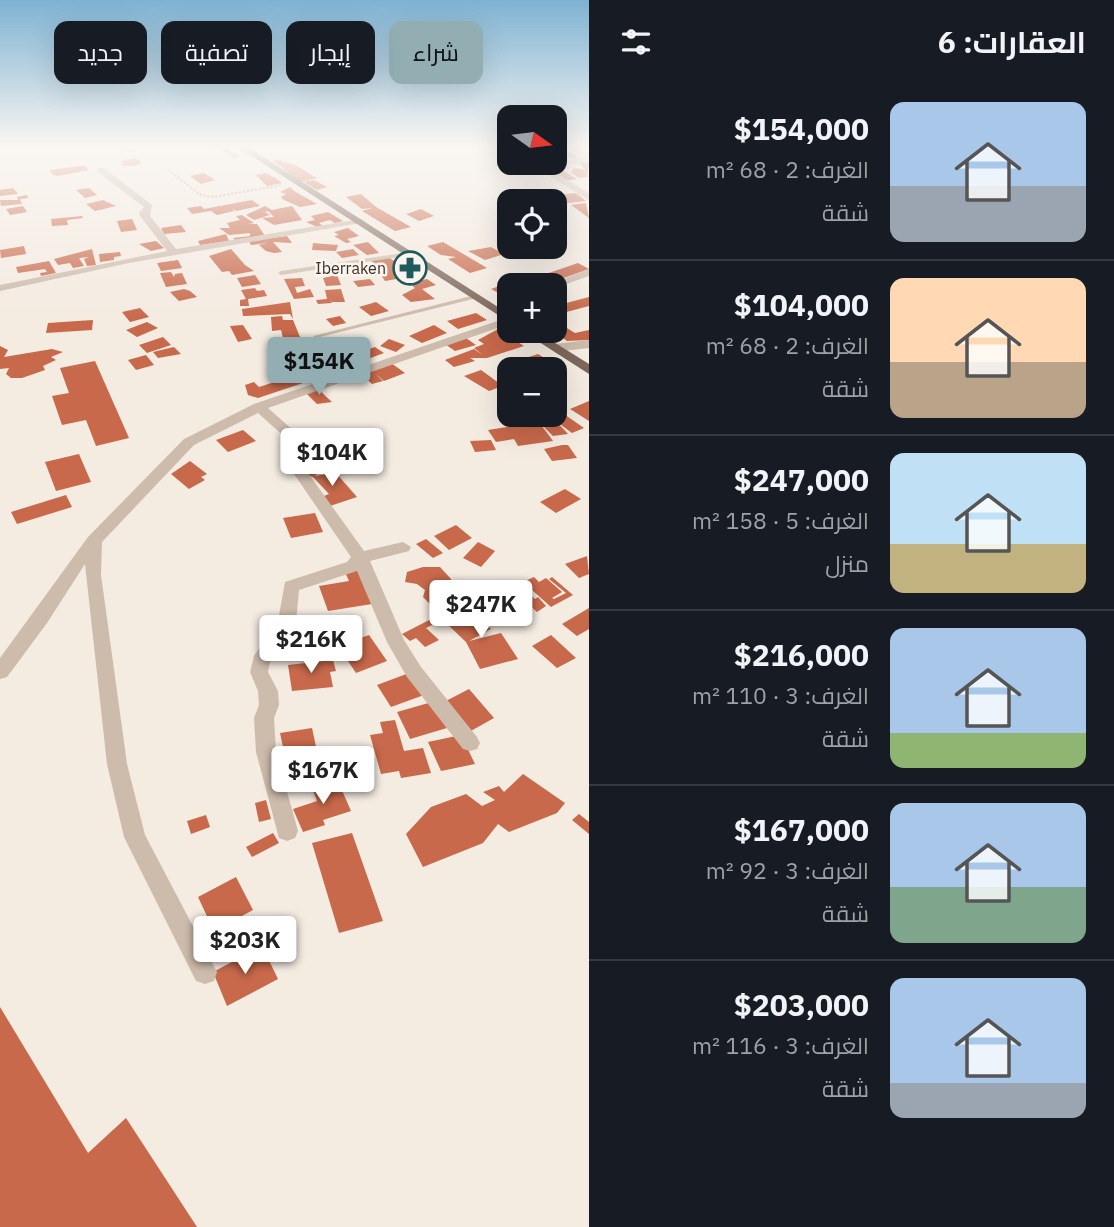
<!DOCTYPE html>
<html lang="ar">
<meta charset="utf-8">
<style>
body{margin:0;font-family:"IBM Plex Sans",Cairo,sans-serif;background:#242831;color:#f1f3f6;direction:rtl;height:100vh;display:flex;flex-direction:column;font-size:26px;white-space:nowrap}
*{box-sizing:border-box;margin:0}
p{font-size:23px;color:#9ea1a6}
.icon{flex:none;width:38px;height:38px;fill:none;stroke:currentColor;stroke-width:2;stroke-linecap:round;stroke-linejoin:round}
.map{position:relative;flex:1;overflow:hidden;direction:ltr}
.sheet{display:flex;flex-direction:column;background:#171b24;width:525px}
.sheet>*{flex:none}
.banner{position:absolute;left:21px;top:21px;width:462px;height:63px;direction:rtl;display:flex;gap:14px}
.needle{width:46px;rotate:104deg}
.fabs{position:absolute;left:497px;top:105px;display:grid;gap:14px}
.fabs a{display:grid;place-items:center;width:70px;height:70px;border-radius:14px;background:#171b24;box-shadow:0 7px 28px #0002;font-size:35px}
.price{position:absolute;translate:-50% -60px;padding:0 16px;border-radius:7px;background:#fff;color:#222;font-size:23px;line-height:46px;filter:drop-shadow(0 2px 4px #0008)}
.price::after{content:'';position:absolute;left:50%;top:42px;width:21px;height:16px;margin-left:-10px;background:inherit;clip-path:polygon(0 0,100% 0,50% 100%)}
.price.active{background:#92aeb2;color:#111}
ul{padding:0;list-style:none}
li{display:flex;align-items:center;gap:21px;height:175px;padding:0 28px}
li+li{border-top:2px solid #363941}
li span{display:grid;place-items:center;flex:none;width:196px;height:140px;border-radius:14px;color:#555}
li>.icon{margin-inline-start:auto}
span .icon{width:84px;height:84px;fill:#fffc;stroke-width:1}
li b{font-size:30px}
h2{display:flex;justify-content:space-between;align-items:center;height:84px;padding:0 28px;font-size:30px}
.pill{padding:0 24px;border-radius:14px;background:#171b24;box-shadow:0 7px 28px #0002;font-size:24px;line-height:63px}
.pill.active{background:#92aeb2;color:#111}
main{display:flex;flex:1;min-height:0}
.map>svg:first-child{display:block}
.building{fill:#c8694b}
.lines{fill:none;stroke-linecap:round;stroke-linejoin:round}
.path{stroke:#b9a596;stroke-width:2;stroke-dasharray:2 2;stroke-linecap:butt}
.service{fill:#cdbbac;fill-rule:evenodd}
.minor{fill:#cdbbac;fill-rule:evenodd}
.primary{fill:#7d675c;fill-rule:evenodd}
.labels{text-anchor:middle;dominant-baseline:central;stroke-width:5;stroke-linejoin:round;paint-order:stroke}
.far-poi-label{font-size:16px;fill:#3b302b;stroke:#fbf5ee;text-anchor:end}
</style>
<main>
<section class="sheet">
<h2>العقارات: 6<svg class="icon" aria-label="filters" viewBox="0 0 24 24"><path d="M4 7h16M4 17h16"/><circle cx="9" cy="7" r="2"/><circle cx="15" cy="17" r="2"/></svg></h2>
<ul>
<li><span style="background:linear-gradient(#a9c7e8 60%,#9aa5b1 0)"><svg class="icon" aria-label="home" viewBox="0 0 24 24"><path d="M3 11l9-7 9 7M6 9v11h12V9"/></svg></span><div><b>$154,000</b><p>الغرف: 2 · 68 m²</p><p>شقة</p></div></li>
<li><span style="background:linear-gradient(#ffd9b3 60%,#b9a48a 0)"><svg class="icon" aria-label="home" viewBox="0 0 24 24"><path d="M3 11l9-7 9 7M6 9v11h12V9"/></svg></span><div><b>$104,000</b><p>الغرف: 2 · 68 m²</p><p>شقة</p></div></li>
<li><span style="background:linear-gradient(#bfe0f5 65%,#c2b280 0)"><svg class="icon" aria-label="home" viewBox="0 0 24 24"><path d="M3 11l9-7 9 7M6 9v11h12V9"/></svg></span><div><b>$247,000</b><p>الغرف: 5 · 158 m²</p><p>منزل</p></div></li>
<li><span style="background:linear-gradient(#a9c7e8 75%,#8fb573 0)"><svg class="icon" aria-label="home" viewBox="0 0 24 24"><path d="M3 11l9-7 9 7M6 9v11h12V9"/></svg></span><div><b>$216,000</b><p>الغرف: 3 · 110 m²</p><p>شقة</p></div></li>
<li><span style="background:linear-gradient(#a9c7e8 60%,#7fa58c 0)"><svg class="icon" aria-label="home" viewBox="0 0 24 24"><path d="M3 11l9-7 9 7M6 9v11h12V9"/></svg></span><div><b>$167,000</b><p>الغرف: 3 · 92 m²</p><p>شقة</p></div></li>
<li><span style="background:linear-gradient(#a9c7e8 75%,#9aa5b1 0)"><svg class="icon" aria-label="home" viewBox="0 0 24 24"><path d="M3 11l9-7 9 7M6 9v11h12V9"/></svg></span><div><b>$203,000</b><p>الغرف: 3 · 116 m²</p><p>شقة</p></div></li>
</ul>
</section>
<div class="map">
<svg width="589" height="1227" viewBox="0 0 589 1227">
<rect width="100%" height="100%" fill="#f4ebe1"/>
<path class="building" d="M205 146H223L240 157 233 158 223 150Z
M555 146H556L579 157 570 158 555 151Z
M136 158 142 163 134 166 119 165 124 164 121 161Z
M279 160 295 165 317 178 301 182 273 161Z
M589 161 587 177 579 178 571 172 574 168 586 170 578 162Z
M564 164 570 168 562 170 577 179 563 181 542 168Z
M80 166H86L88 170 58 176 53 175 50 170Z
M204 173 215 180 201 184 190 176Z
M266 173 273 177 265 179 274 177 282 183 267 186 256 175Z
M314 180 327 187 317 190 304 182Z
M290 187 294 191 317 204 300 207 284 200 281 197 286 194 280 192Z
M13 188 18 194 0 196V190Z
M89 188 97 195 85 198 76 190Z
M576 193 586 201 567 203 557 195Z
M361 194 376 207 411 227 395 231 362 211 372 208 362 209 346 197Z
M27 195 28 198 20 199 22 204 1 206 0 200H18L17 197Z
M103 200 116 206 95 211 86 204Z
M252 200 260 206 236 211 232 208 234 211 217 215 211 211 192 214 187 208 201 206 204 209Z
M586 203 589 218 571 205Z
M23 206 27 212 10 215 6 209Z
M265 206 272 210 292 206 302 220 274 225 262 218 274 217 268 211 265 212 270 215 254 220 246 215Z
M421 209 434 216 419 221 406 214Z
M328 212 343 221 335 223 330 220 319 223 323 226 317 227 306 222 315 220 311 216Z
M242 215 254 223 248 224H257L265 236 236 241 233 238 250 236V233L229 235 219 228H230L227 223 240 220 236 216Z
M82 216 83 218 67 220 68 225 52 226 51 219Z
M132 219 137 230 121 232 117 221Z
M181 225 186 232 164 234 161 228Z
M348 228 359 236 347 239 351 242 346 243 334 236 339 235 334 232Z
M226 234 229 241 200 245 198 241Z
M287 236 292 243 273 242 282 252 274 253 266 251 259 245 267 243 251 245 249 241Z
M156 241 164 248 151 251 139 244Z
M368 242 379 253 367 255 353 245Z
M443 242 487 268 470 273 448 259 456 257 441 255 427 246Z
M313 243 338 245 336 251 312 250Z
M24 246 26 254 1 258 0 250Z
M491 247 504 254 485 260 468 251Z
M92 249 96 265 87 266 84 259 89 257 79 258 84 266 73 268 70 263 58 265 54 259Z
M231 249 245 265 254 271 232 275 229 271 222 272 209 256Z
M353 249 359 255 342 258 336 252Z
M120 252 121 256 114 257V260L100 262 99 254Z
M387 256 408 271 420 275 385 281 381 275 376 276 366 269 379 266 371 261Z
M178 260 182 268 161 271 157 263Z
M49 261 56 273 41 276 40 273 47 272 45 269 18 273 16 267Z
M357 263 367 270 349 275 339 267Z
M578 263 589 269 544 285 531 279Z
M171 272 174 277 175 274 182 273 187 284 166 287 160 273Z
M255 275 261 284 242 287 237 278Z
M337 275 341 285 326 286 323 278Z
M302 278 305 286 295 287 297 293 310 289 314 297 294 299 284 279Z
M370 279 375 285 358 287 353 281Z
M427 279 436 285 422 289 435 299 411 302 402 295 415 288 409 283Z
M515 280 524 285H509V293L502 295 491 289Z
M255 288 257 291 264 290 267 296 248 299 249 306H240V300L246 299 241 290Z
M184 289 190 291 197 297 179 301 170 292Z
M341 289 345 302H332L330 298 332 303 318 304 316 300 327 299 325 290Z
M589 297V306L555 315V306Z
M290 302 293 319 290 314 243 316 242 309Z
M376 302 389 311 371 316 359 307Z
M140 308 149 317 130 322 122 312Z
M476 313 487 320 458 329 447 321Z
M282 316 283 320H293L300 337 283 338 281 330 272 331 271 317Z
M340 316 346 323 333 326 326 319Z
M93 320 92 330 46 333 48 323Z
M147 322 158 328 137 337 126 330Z
M243 325 252 339 238 342 230 326Z
M434 325 447 333 422 343 409 336Z
M562 325 575 333 589 330V340L567 341 555 332V326Z
M498 329 524 346 487 358H470L475 361 454 367 445 360 474 349 483 355 474 348 484 344 478 340Z
M163 337 171 345 147 353 139 345Z
M466 338 476 345 455 351 445 344Z
M389 339 405 345 396 352 380 346Z
M0 346 8 350 4 357 52 349 63 352 51 357 56 360 43 366 45 370 22 378H11L6 374 9 368 0 369Z
M174 347 181 354 158 358 153 352Z
M375 347 384 353 312 380 302 371Z
M538 354 546 359 524 367 516 361Z
M146 355 154 365 136 370 128 360Z
M95 361 129 438 96 446 86 420 62 425 52 396 69 393 60 368Z
M391 363 405 373 384 381 376 374 383 381 372 384 361 374Z
M481 370 503 386 489 391 464 376Z
M293 372 303 383 258 398 248 395 245 385 254 382 259 387 287 378 285 374Z
M318 389 332 402 317 404 306 393Z
M589 401V421L570 409Z
M561 412 584 428 572 433 549 416Z
M556 421 568 434 553 436 541 424Z
M539 422 553 441 518 446 514 439 496 442 488 430Z
M243 430 256 441 228 452 216 440Z
M491 440 496 450 475 452 470 441Z
M562 445H568L577 458 552 461 544 449Z
M314 448 326 461 312 466 300 453Z
M79 454 91 482 56 491 45 462Z
M190 461 207 474 201 477 205 480 189 489 171 474Z
M311 468 319 473 314 476 336 473 357 497 327 507 319 498 329 494 313 477 303 473Z
M565 489 581 499 556 513 540 502Z
M66 495 72 507 17 524 11 512Z
M315 513 323 532 291 538 283 518Z
M456 525 472 538 449 550 434 536Z
M426 539 443 553 433 558 416 544Z
M478 542 495 551 481 567 463 558Z
M587 556 589 574 579 578 565 564Z
M423 567H440L451 579V584L429 594 443 596 444 589 450 585 471 594 476 601 459 598 463 604 438 612 423 597 425 590 417 584 405 582 407 572Z
M359 570 372 604 328 611 319 586 349 581 345 572Z
M534 577 539 582 546 578 562 592 552 598 554 599 566 593 549 579 552 577 573 595 551 607 523 582Z
M522 587 535 599 538 597 546 606 537 612 514 591Z
M515 595 533 610 511 623 493 608Z
M469 608 491 629 469 641 501 633 518 659 480 669 466 642 444 621Z
M589 608V629L577 636 562 624Z
M435 617 440 621 426 628 439 640 425 647 416 638 410 641 402 634Z
M369 635 387 661 356 673 338 646Z
M551 635 576 658 557 668 532 646Z
M333 660 336 671 330 672 333 687 292 691 288 665Z
M409 673 424 695 391 707 377 685Z
M469 689 494 718 469 732 444 702Z
M432 702 447 728 410 739 397 712Z
M395 720 404 751 423 748 431 773 401 778 399 771 381 774 370 735 383 733 380 722Z
M312 728 317 751 295 754 298 765 287 766 280 733Z
M461 735 475 764 441 771 428 742Z
M523 774 565 803 557 813 509 832 498 824 483 843 423 867 406 834 431 807 466 794 482 806 495 800 483 792 499 786 504 792Z
M337 779 351 811 323 820 325 825 303 832 293 809 317 801 312 788Z
M266 800 271 819 259 822 255 803Z
M579 814 589 822V834L572 820Z
M206 815 210 827 191 834 187 821Z
M273 833 279 843 252 857 246 847Z
M352 833 383 921 339 933 312 843Z
M236 877 253 910 214 931 198 897Z
M262 946 278 979 227 1006 213 972Z
M0 1007 88 1153 126 1118 197 1227H0Z"/>
<g class="lines">
<path class="path" d="M168 170 201 195 213 197 282 185"/>
<path class="service" d="M410 252 413 254 412 255 281 275 278 273 281 271Z
M475 295 477 296V298L316 338 313 336Z"/>
<path class="minor" d="M66 146H75L76 147 72 149Z
M121 146H130L136 151 129 153Z
M499 146H509V152Z
M564 146H575L589 153V162L547 168 589 193V200L528 163 540 164 585 157Z
M98 168H104L152 205 150 216 176 249 361 219 366 222 129 263 0 291V285L167 251 141 217 139 213 144 207 98 172Z
M589 269V276L555 288V285H548Z
M509 317V324L268 408 312 447 298 459 364 551 403 542 411 547 409 551 370 561 404 640 421 667 477 737 480 743 477 749 470 751 463 749 407 677 387 642 357 571 299 590 296 622 270 662 268 672 278 691 279 705 274 718 276 752 298 831 295 838 287 841 279 838 256 752 254 718 259 705 258 691 250 672 254 656 278 621 285 582 347 562 351 557 283 458 296 447 258 413 194 445 102 542 101 575 127 764 145 835 217 972 214 981 205 984 196 981 124 837 107 764 85 564 47 623 7 677 0 679V658L88 537 184 439 254 404Z
M589 340V348L555 352 549 348 555 344Z"/>
<path class="primary" d="M236 146H246L509 314V322Z
M522 331H536L589 364V374Z"/>
</g>
<linearGradient id="sky" x2="0" y2="1"><stop stop-color="#7eb2d2"/><stop offset="0.46" stop-color="#faf6f2"/><stop offset="1" stop-color="#faf6f2" stop-opacity="0"/></linearGradient>
<rect width="589" height="318" fill="url(#sky)"/>
<defs>
<symbol id="pharmacy-ring" viewBox="-11 -11 22 22"><circle r="9.5" fill="#fbf5ee" stroke="#1f5a5e" stroke-width="1.5"/><path d="M-2-6h4v4h4v4h-4v4h-4v-4h-4v-4h4Z" fill="#1f5a5e"/></symbol>
</defs>
<g fill-rule="evenodd">
<use href="#pharmacy-ring" x="391" y="249" width="38" height="38"/>
</g>
<g class="labels">
<g class="far-poi-label">
<text x="386" y="268">Iberraken</text>
</g>
</g>
</svg>
<div class="fabs">
<a><svg class="needle" viewBox="-14 -14 28 28"><path d="M0-13l5 13h-10z" fill="#e53935"/><path d="M0 13l5-13h-10z" fill="#9ea1a6"/></svg></a>
<a><svg class="icon" aria-label="locate" viewBox="0 0 24 24"><circle cx="12" cy="12" r="6"/><path d="M12 2v4M12 18v4M2 12h4M18 12h4"/></svg></a>
<a>+</a>
<a>−</a>
</div>
<b class="price active" style="left:319px;top:397px">$154K</b>
<b class="price" style="left:332px;top:488px">$104K</b>
<b class="price" style="left:481px;top:640px">$247K</b>
<b class="price" style="left:311px;top:675px">$216K</b>
<b class="price" style="left:323px;top:806px">$167K</b>
<b class="price" style="left:245px;top:976px">$203K</b>
<div class="banner">
<a class="pill active">شراء</a>
<a class="pill">إيجار</a>
<a class="pill">تصفية</a>
<a class="pill">جديد</a>
</div>
</div>
</main>
